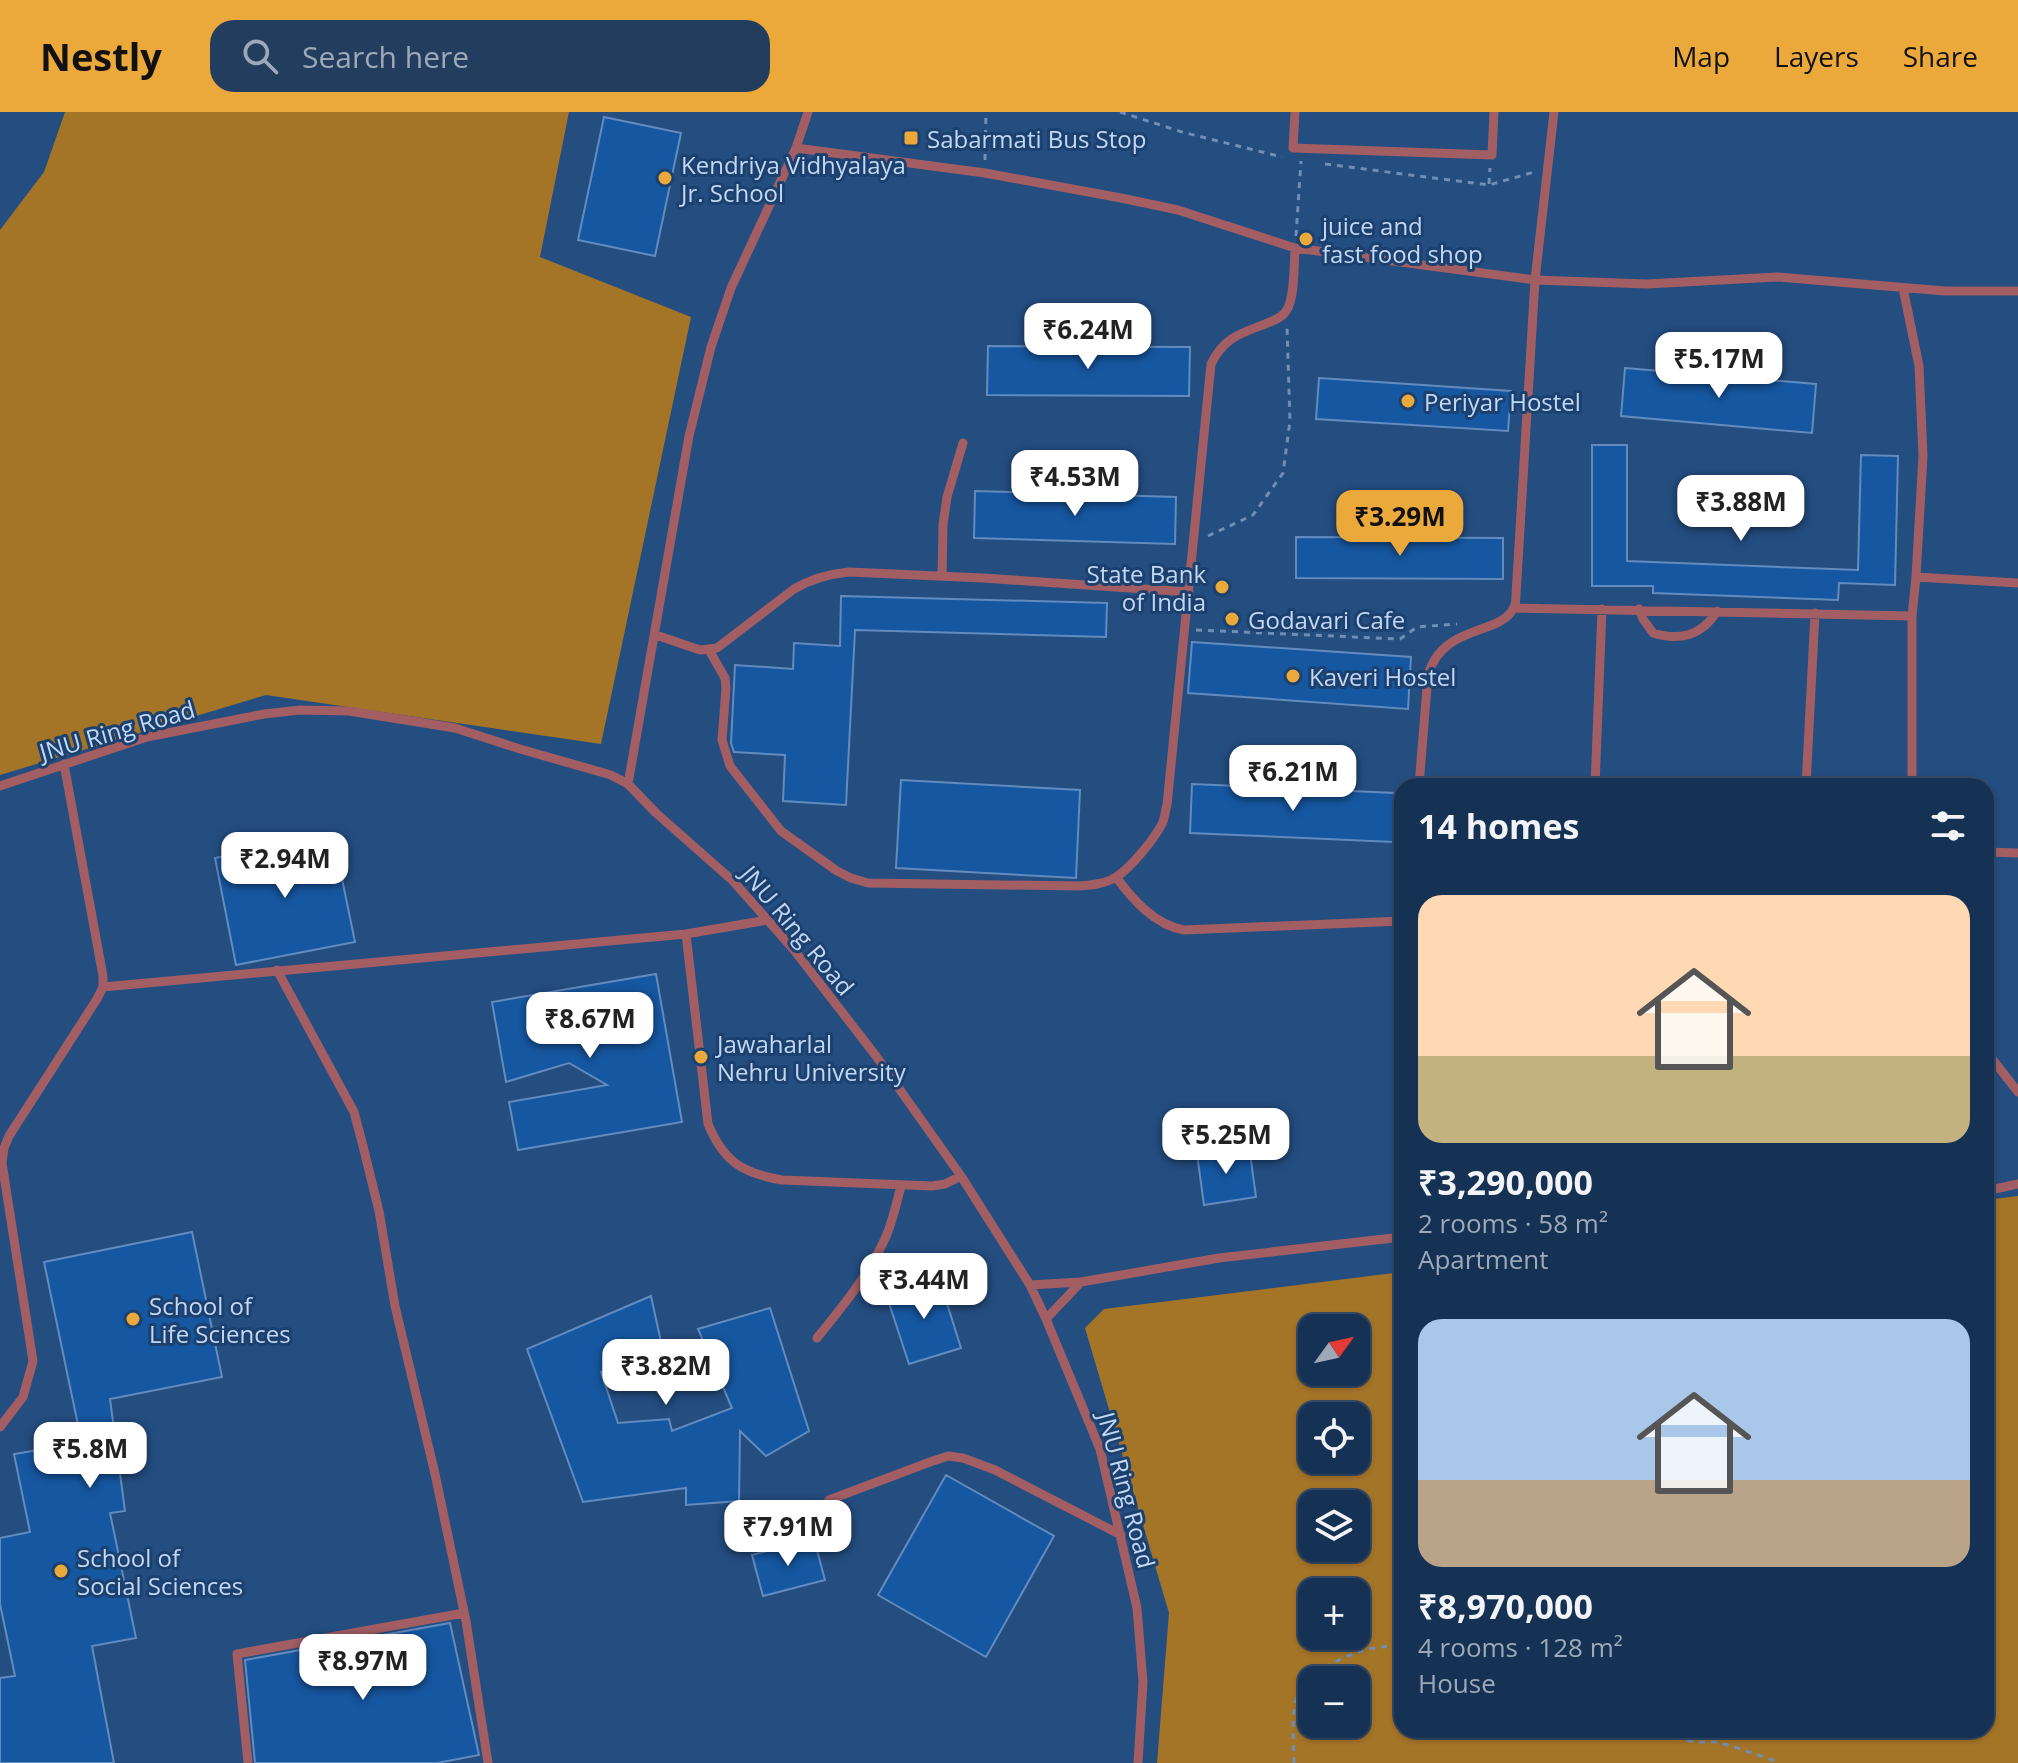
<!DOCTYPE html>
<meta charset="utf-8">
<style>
body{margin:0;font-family:"Open Sans",sans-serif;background:#223d5d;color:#f1f3f6;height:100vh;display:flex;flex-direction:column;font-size:30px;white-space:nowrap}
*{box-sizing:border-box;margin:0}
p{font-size:26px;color:#9da9b8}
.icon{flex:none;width:44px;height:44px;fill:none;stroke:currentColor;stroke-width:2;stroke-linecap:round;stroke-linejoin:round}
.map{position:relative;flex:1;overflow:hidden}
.sheet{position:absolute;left:1394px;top:666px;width:600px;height:960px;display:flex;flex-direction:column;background:#153153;border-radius:24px;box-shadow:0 2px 6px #0004,0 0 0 2px #344c6a}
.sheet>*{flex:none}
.needle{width:52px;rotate:57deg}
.controls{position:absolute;left:1298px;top:1202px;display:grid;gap:16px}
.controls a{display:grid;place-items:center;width:72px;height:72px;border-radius:16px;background:#153153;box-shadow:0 2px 6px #0004,0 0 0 2px #344c6a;font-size:40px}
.price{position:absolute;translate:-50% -68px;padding:0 18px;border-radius:16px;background:#fff;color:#222;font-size:26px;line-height:52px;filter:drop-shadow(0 2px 4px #0008)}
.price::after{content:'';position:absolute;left:50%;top:48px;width:24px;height:18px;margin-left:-12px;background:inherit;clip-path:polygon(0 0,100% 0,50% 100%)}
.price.current{background:#eca93b;color:#111}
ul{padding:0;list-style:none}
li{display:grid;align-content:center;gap:16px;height:424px;padding:0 24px}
li span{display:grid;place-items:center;height:248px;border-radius:24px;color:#555}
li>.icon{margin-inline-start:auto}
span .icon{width:144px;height:144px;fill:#fffc;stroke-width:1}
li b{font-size:34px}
h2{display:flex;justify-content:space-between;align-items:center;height:96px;padding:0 24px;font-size:34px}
header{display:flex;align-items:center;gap:48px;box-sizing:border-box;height:112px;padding:0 40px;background:#eca93b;color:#111}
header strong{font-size:38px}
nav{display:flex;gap:44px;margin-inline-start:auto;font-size:28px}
.search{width:560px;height:72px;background:#223d5d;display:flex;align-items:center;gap:20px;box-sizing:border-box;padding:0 28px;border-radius:24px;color:#9da9b8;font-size:30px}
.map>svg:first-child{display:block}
.built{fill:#244d80;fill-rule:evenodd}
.forest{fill:#a47427;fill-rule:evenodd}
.building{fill:#1657a1;stroke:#638bbe;stroke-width:2}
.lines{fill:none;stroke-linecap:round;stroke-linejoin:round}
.path{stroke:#728eb3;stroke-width:3;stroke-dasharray:6 6;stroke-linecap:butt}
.service{stroke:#a25e63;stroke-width:9}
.poi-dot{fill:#eca93b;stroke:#1c416f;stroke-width:3}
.labels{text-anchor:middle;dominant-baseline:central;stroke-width:6;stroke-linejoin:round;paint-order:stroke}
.poi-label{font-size:24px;fill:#c2d7f3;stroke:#1c416f;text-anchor:start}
.street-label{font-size:24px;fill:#c2d7f3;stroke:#1c416f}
</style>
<header>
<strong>Nestly</strong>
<div class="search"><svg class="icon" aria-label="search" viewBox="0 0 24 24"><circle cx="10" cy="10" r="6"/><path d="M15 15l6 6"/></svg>Search here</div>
<nav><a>Map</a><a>Layers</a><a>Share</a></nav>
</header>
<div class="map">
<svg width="2018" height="1651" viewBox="0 0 2018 1651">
<rect width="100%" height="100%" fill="#1c416f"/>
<path class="built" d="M0 0H2018V1651H0ZM1402 674H1986V1618H1402ZM1312 1216H1356V1260H1312ZM1312 1304H1356V1348H1312ZM1312 1392H1356V1436H1312ZM1312 1480H1356V1524H1312ZM1312 1568H1356V1612H1312Z"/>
<path class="forest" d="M65 0H569L540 145 691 205 601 632 266 583 0 663V118L44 60Z
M2018 1084V1651H1157L1169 1501 1085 1216 1104 1197 1402 1160V1618H1986V1088ZM1312 1216H1356V1260H1312ZM1312 1304H1356V1348H1312ZM1312 1392H1356V1436H1312ZM1312 1480H1356V1524H1312ZM1312 1568H1356V1612H1312Z"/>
<path class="building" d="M604 5 681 21 655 144 578 128Z
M988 234 1190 235 1189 284 987 283Z
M1625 256 1816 272 1812 321 1621 304Z
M1319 266 1511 279 1508 319 1316 307Z
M1592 333H1627V449L1858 458 1861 343 1898 344 1895 473 1839 471 1838 488 1653 481V474H1592Z
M975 379 1176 385 1175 432 974 426Z
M1296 425 1503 426V467L1296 466Z
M841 484 1107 491 1106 525 855 518 846 693 783 689 785 643 734 640 731 631 735 553 793 557 794 531 840 534Z
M1192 530 1411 545 1408 597 1188 581Z
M901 668 1080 678 1076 766 896 756Z
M1192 672 1396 681 1394 730 1190 721Z
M333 723 355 830 236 853 215 746Z
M656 862 682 1010 518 1038 509 990 607 973 569 951 506 970 492 890Z
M1249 1034 1256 1085 1204 1093 1197 1042Z
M192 1120 222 1265 110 1287 125 1399 110 1401 136 1526 92 1534 114 1651H0V1566L15 1564 0 1492V1426L30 1420 14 1342 44 1337 53 1317 78 1313 44 1150Z
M939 1166 961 1236 909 1252 886 1182Z
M651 1184 663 1239 601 1260 618 1311 669 1307 672 1319 732 1296 698 1217 770 1196 809 1319 766 1344 740 1319 739 1389 686 1393V1376L583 1390 527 1237Z
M946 1363 1054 1424 986 1545 878 1483Z
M814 1427 825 1468 763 1484 752 1443Z
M450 1511 479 1643 437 1651H255L245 1548Z"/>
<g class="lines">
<path class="path" d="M1120 0 1182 20 1282 45
M985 48 986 0
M1325 52 1489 73 1534 60
M1489 72 1490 56
M1296 124 1301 49
M1208 424 1253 403 1283 361 1290 309 1287 215
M1196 518 1400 527 1417 515 1457 512
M1653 1618 1670 1625 1695 1630H1716L1732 1634 1775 1649
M1294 1651C1294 1634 1291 1603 1296 1588 1303 1562 1336 1548 1359 1540 1372 1535 1388 1535 1402 1532"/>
<path class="service" d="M1295 0 1293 36 1492 43 1494 0
M796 36 985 61 1121 86 1178 98 1295 136 1535 168 1647 172 1777 165 1945 179H2018
M1903 176 1919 254 1923 344 1916 465 1912 504V674
M942 464 943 413 947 385 963 331
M1916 465 2018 471
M1514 496 1912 504
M1639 497 1643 507 1653 521C1679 529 1702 524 1717 499
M656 523 700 538 717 536 794 477C811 467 829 462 849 460L983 466 1189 480
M709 538 725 566 726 576 722 628 730 654 781 719 837 759 851 766 868 771 1079 774C1092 773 1105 772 1116 765 1131 756 1154 727 1162 712 1165 706 1165 699 1167 693L1211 252C1224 226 1239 222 1265 212 1272 209 1282 206 1286 199 1295 188 1294 151 1295 136
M628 672 689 324 711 235 731 176 796 36 808 0
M0 674 147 625 264 602 300 598 349 599 455 616 520 637 611 663 628 672 656 701 733 769 794 838 876 944 961 1064 1030 1173 1046 1207 1100 1337 1137 1496 1143 1570 1138 1651
M1419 674 1428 563C1443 511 1502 524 1514 495 1516 491 1516 487 1516 483L1535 168 1554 0
M1595 674 1602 497
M1806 674 1815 501
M1986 740 2018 741
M1116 765C1133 788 1155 813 1184 818L1402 809
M686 822 708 1012C724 1050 742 1061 782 1068L932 1074 945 1072 961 1064
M277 858 354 1000 362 1030 379 1099 395 1194 435 1362 466 1509 488 1651
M103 875 686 822 768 808
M1986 939 2018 980
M1986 1079 2018 1072
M1030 1173 1081 1170
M1046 1207 1081 1170 1219 1146 1402 1125
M817 1226C843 1194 871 1160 887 1122 893 1107 897 1090 901 1074
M0 1315 23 1285 33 1249 2 1051 4 1036 9 1024 97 887 103 875V864L64 652
M829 1388 930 1350 948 1344 963 1346 995 1358 1121 1423
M248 1651 237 1542 464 1501"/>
</g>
<g class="poi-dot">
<rect x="903" y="18" width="16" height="16" rx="4"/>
<circle cx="665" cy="66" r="8"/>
<circle cx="1306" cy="127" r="8"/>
<circle cx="1408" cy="289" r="8"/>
<circle cx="1222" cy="475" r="8"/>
<circle cx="1232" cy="507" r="8"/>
<circle cx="1293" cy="564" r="8"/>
<circle cx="701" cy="945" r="8"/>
<circle cx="133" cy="1207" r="8"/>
<circle cx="61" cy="1459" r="8"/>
</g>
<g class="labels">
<g class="poi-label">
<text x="927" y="26">Sabarmati Bus Stop</text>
<text x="681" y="52">Kendriya Vidhyalaya<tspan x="681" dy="28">Jr. School</tspan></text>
<text x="1322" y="113">juice and<tspan x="1322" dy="28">fast food shop</tspan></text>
<text x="1424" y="289">Periyar Hostel</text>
<text x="1206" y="461" text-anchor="end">State Bank<tspan x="1206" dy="28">of India</tspan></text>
<text x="1248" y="507">Godavari Cafe</text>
<text x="1309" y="564">Kaveri Hostel</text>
<text x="717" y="931">Jawaharlal<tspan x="717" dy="28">Nehru University</tspan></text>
<text x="149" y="1193">School of<tspan x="149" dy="28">Life Sciences</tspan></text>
<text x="77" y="1445">School of<tspan x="77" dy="28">Social Sciences</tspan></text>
</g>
<g class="street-label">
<text transform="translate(117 618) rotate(-16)">JNU Ring Road</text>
<text transform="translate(798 818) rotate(50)">JNU Ring Road</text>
<text transform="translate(1127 1378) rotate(75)">JNU Ring Road</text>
</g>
</g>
</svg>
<div class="controls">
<a><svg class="needle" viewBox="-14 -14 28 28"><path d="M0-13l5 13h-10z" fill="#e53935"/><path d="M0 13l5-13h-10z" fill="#9da9b8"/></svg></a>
<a><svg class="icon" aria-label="locate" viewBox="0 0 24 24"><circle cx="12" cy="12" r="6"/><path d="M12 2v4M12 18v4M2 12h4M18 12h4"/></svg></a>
<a><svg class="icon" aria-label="layers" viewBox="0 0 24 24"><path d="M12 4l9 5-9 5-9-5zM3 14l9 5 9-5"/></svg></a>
<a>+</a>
<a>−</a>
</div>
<b class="price" style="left:1088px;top:259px">₹6.24M</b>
<b class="price" style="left:1719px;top:288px">₹5.17M</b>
<b class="price" style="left:1075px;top:406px">₹4.53M</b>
<b class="price" style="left:1741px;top:431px">₹3.88M</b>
<b class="price current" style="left:1400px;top:446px">₹3.29M</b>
<b class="price" style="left:1293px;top:701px">₹6.21M</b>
<b class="price" style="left:285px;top:788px">₹2.94M</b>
<b class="price" style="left:590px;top:948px">₹8.67M</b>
<b class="price" style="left:1226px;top:1064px">₹5.25M</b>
<b class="price" style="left:924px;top:1209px">₹3.44M</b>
<b class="price" style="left:666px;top:1295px">₹3.82M</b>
<b class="price" style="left:90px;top:1378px">₹5.8M</b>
<b class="price" style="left:788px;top:1456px">₹7.91M</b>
<b class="price" style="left:363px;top:1590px">₹8.97M</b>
<section class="sheet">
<h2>14 homes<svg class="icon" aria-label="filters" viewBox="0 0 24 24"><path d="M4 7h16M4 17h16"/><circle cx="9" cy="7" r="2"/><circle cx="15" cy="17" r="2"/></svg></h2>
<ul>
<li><span style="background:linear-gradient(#ffd9b3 65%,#c2b280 0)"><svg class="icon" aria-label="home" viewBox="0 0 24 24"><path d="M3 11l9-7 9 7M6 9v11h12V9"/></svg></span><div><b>₹3,290,000</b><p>2 rooms · 58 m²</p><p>Apartment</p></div></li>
<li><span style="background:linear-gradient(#a9c7e8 65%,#b9a48a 0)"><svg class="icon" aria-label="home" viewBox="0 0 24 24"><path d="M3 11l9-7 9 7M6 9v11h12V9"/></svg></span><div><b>₹8,970,000</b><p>4 rooms · 128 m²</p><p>House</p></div></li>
</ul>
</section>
</div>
